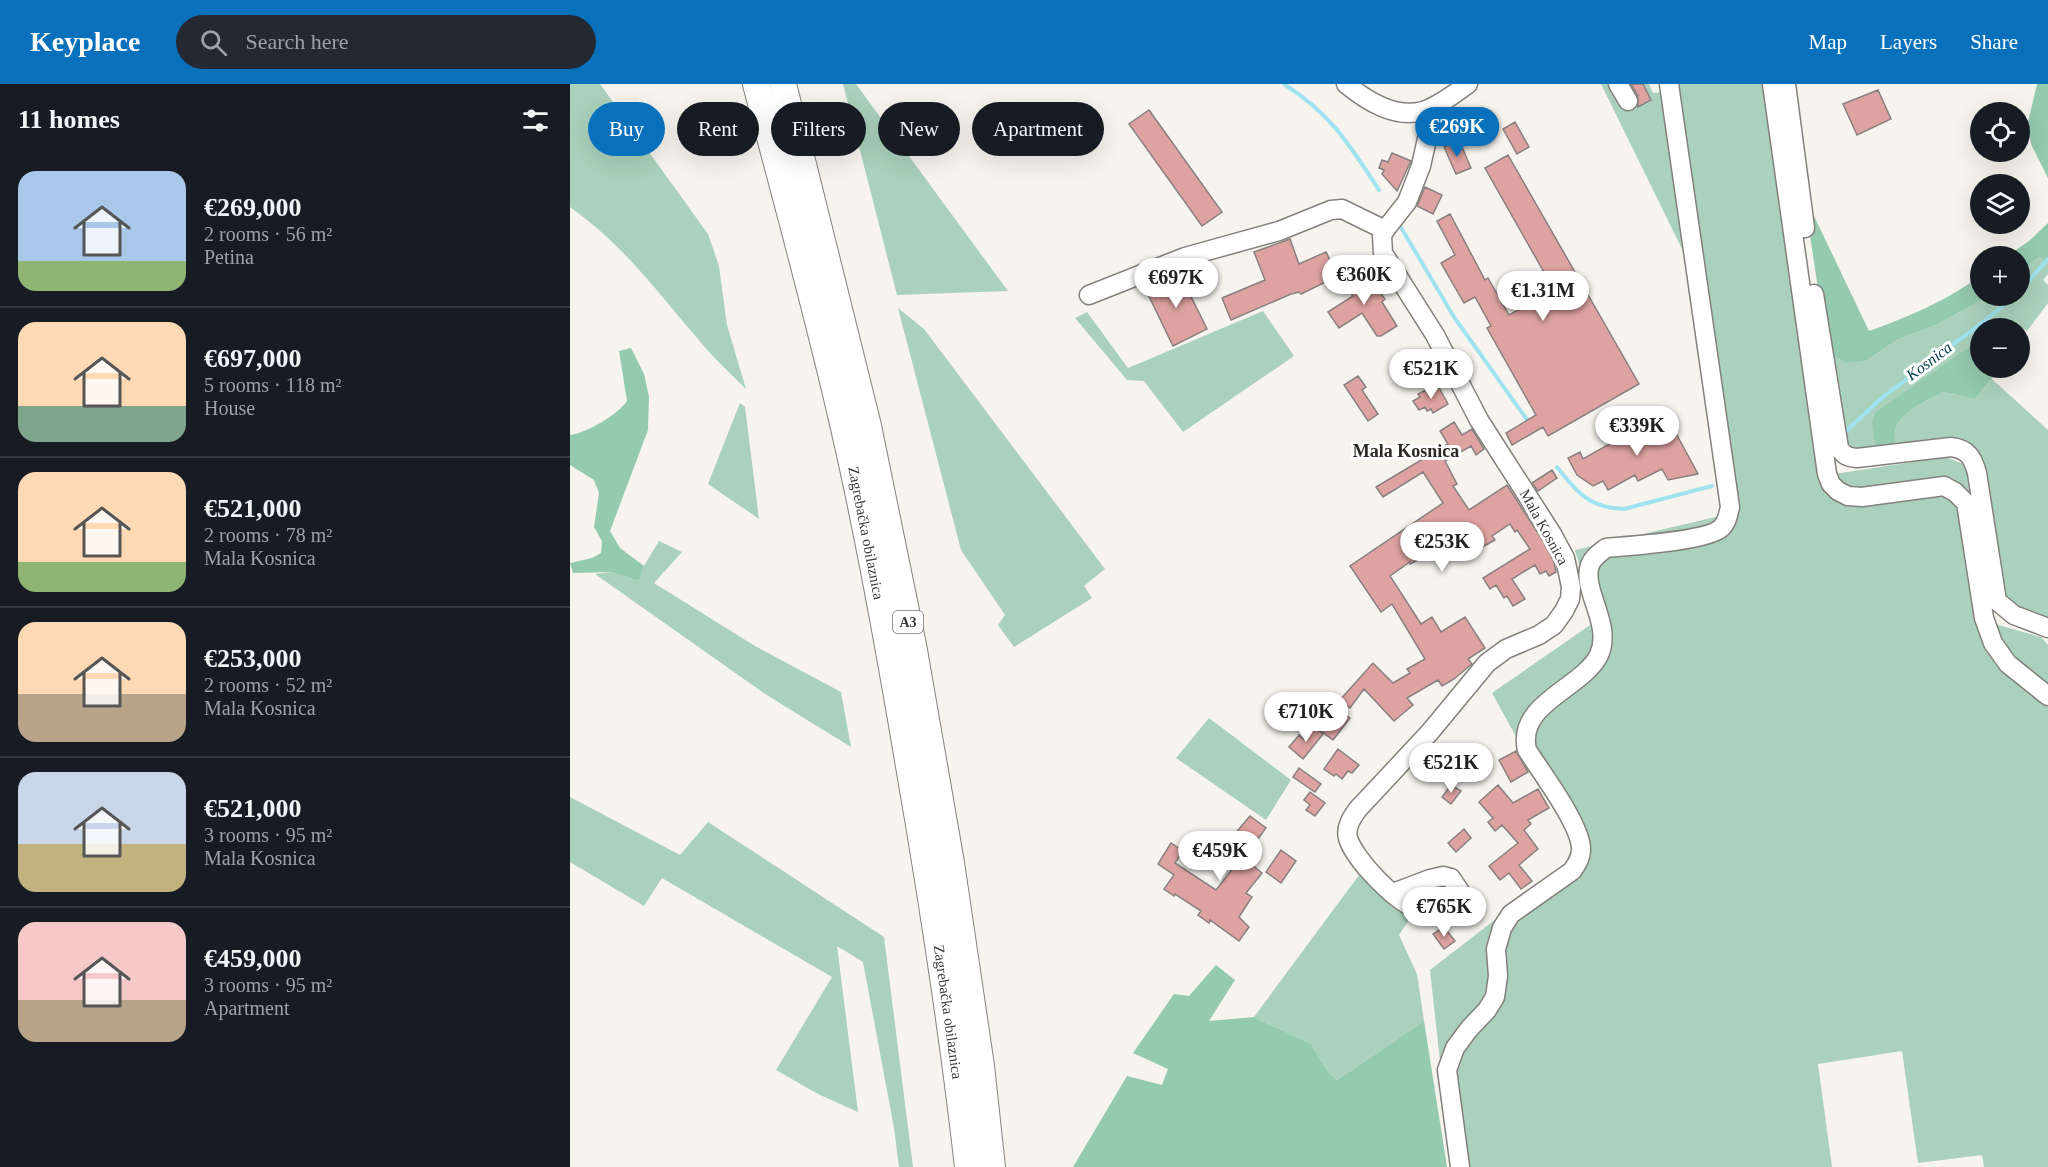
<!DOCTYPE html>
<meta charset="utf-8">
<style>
body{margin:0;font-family:"Times New Roman",serif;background:#242831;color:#f1f3f6;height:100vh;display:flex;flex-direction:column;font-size:22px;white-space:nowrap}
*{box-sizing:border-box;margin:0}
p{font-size:20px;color:#9ea1a6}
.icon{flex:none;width:33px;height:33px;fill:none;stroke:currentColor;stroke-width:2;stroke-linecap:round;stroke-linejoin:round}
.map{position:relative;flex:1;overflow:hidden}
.sheet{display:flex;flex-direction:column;background:#171b24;width:570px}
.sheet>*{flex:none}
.banner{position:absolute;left:18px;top:18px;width:570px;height:54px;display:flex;gap:12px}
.tools{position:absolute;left:1400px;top:18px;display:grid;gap:12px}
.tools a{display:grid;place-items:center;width:60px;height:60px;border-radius:50%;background:#171b24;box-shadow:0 6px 24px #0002;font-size:30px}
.price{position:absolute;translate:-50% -51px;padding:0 14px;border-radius:21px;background:#fff;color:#222;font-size:20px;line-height:39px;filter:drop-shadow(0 2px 3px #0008)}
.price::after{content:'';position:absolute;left:50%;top:36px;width:18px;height:14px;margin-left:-9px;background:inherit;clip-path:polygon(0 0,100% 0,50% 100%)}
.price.selected{background:#0971bc;color:#fff}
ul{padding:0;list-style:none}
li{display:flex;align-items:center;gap:18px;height:150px;padding:0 18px}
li+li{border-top:2px solid #363941}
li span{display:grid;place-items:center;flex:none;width:168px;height:120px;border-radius:18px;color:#555}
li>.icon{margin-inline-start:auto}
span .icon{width:72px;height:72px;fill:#fffc;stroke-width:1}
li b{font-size:26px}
h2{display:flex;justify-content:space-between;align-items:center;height:72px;padding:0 18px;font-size:26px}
.pill{padding:0 21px;border-radius:27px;background:#171b24;box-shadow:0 6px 24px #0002;font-size:21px;line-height:54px}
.pill.selected{background:#0971bc;color:#fff}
header{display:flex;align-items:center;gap:36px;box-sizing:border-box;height:84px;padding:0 30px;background:#0971bc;color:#fff}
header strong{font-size:28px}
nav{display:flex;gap:33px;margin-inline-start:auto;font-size:21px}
.search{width:420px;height:54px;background:#242831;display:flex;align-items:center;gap:15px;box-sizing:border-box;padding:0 21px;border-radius:33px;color:#9ea1a6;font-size:22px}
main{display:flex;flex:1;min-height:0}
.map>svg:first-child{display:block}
.green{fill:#aad1bb}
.forest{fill:#94caad}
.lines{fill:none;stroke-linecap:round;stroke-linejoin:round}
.stream{stroke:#9fe3f1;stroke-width:4}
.building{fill:#dea3a0;stroke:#888080;stroke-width:1.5}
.minor-casing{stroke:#84817c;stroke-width:21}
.highway-casing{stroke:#84817c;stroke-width:28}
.minor{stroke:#fff;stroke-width:18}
.highway{stroke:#fff;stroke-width:26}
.labels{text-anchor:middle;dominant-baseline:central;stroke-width:6;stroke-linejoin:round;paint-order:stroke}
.shield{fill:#fff;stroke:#787675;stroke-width:1.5}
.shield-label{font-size:14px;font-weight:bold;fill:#3e3c3a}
.street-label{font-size:15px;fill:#3e3c3a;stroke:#fff}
.water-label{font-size:16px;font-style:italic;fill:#003f4a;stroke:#fff}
.quarter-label{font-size:18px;font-weight:bold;fill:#2d2a26;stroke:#fff}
</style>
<header>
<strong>Keyplace</strong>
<div class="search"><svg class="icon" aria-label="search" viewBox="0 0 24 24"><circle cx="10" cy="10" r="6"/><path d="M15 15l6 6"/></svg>Search here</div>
<nav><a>Map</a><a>Layers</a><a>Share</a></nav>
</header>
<main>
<section class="sheet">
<h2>11 homes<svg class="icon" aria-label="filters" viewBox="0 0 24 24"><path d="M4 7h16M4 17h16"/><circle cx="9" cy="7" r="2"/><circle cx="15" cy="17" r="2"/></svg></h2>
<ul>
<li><span style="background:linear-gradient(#a9c7e8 75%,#8fb573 0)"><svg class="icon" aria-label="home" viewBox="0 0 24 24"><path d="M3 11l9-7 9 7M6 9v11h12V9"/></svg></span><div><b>€269,000</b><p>2 rooms · 56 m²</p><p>Petina</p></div></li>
<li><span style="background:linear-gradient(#ffd9b3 70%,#7fa58c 0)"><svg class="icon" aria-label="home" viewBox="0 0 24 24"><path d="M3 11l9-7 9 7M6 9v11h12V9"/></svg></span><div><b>€697,000</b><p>5 rooms · 118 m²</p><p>House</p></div></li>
<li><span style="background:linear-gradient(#ffd9b3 75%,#8fb573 0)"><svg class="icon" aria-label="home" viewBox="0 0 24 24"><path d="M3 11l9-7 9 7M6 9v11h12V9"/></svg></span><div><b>€521,000</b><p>2 rooms · 78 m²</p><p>Mala Kosnica</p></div></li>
<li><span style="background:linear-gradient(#ffd9b3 60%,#b9a48a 0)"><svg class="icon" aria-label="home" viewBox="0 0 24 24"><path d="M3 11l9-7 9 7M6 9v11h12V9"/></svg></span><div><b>€253,000</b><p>2 rooms · 52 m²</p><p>Mala Kosnica</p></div></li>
<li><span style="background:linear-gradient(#c9d6e8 60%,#c2b280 0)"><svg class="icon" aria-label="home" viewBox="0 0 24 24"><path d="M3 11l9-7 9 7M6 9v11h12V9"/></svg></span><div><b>€521,000</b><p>3 rooms · 95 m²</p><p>Mala Kosnica</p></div></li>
<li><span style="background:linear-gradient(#f6c9c9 65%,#b9a48a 0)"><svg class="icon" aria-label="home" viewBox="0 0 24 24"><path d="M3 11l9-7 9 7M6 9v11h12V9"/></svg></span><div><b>€459,000</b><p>3 rooms · 95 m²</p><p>Apartment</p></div></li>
</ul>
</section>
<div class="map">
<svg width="1478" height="1083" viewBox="0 0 1478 1083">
<rect width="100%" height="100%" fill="#f7f4ee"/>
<path class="green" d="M0 0H30L138 150 149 182 157 241 176 305C164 293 151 281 140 269 93 216 59 165 0 123Z
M273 0H286L438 207 327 211Z
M1031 0H1079L1083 9 1093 8 1115 171Z
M1104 0H1197L1261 407H1371L1392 421 1411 536 1478 618V1083H1414L1412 1071 1348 1079 1332 967 1248 980 1262 1083H894L881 987 886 969 921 929 935 847 1012 780 962 661 967 638 1030 575 1023 496 1033 472 1155 448Z
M1469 173 1478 178V190L1473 196 1478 201V219L1457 247 1439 236 1426 244H1410V255L1307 328V370L1275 365 1257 265 1297 276 1327 256 1368 240 1419 212H1449V190Z
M328 224 354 245 535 485 514 502 522 514 444 563 428 541 435 531 391 466Z
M693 227 724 272 613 348 574 297 557 296 505 234 517 228 558 284Z
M1422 295 1478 346V541L1434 519 1403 369 1326 368C1325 362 1324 355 1325 348 1328 328 1357 317 1373 308L1405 315Z
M170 319 175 323 189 435 138 400Z
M1376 373 1396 381 1403 420 1397 411 1279 409 1264 390Z
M1154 431 1148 442 1033 461 1011 487 1005 466Z
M89 457 112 468 84 499 185 562 271 608 281 663 195 610 25 490 41 488 69 497 74 482Z
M1023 539V570L949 658 922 609Z
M1421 539 1471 553 1478 561V607L1441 577Z
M639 634 721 696 696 736 606 674Z
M0 713 110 771 138 738 314 853 343 1083H329L324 1044 293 878 267 862 288 1028 248 1010 206 986 262 893 92 794 74 822 0 778Z
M792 787 843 830 829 851 847 890 854 937 767 996 758 988 741 960 684 933Z
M931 831 920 911 871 986 860 886Z"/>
<path class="forest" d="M1467 0H1478V94L1461 60 1458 38Z
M1234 111 1299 247C1338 233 1376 217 1410 192V212H1419L1368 240 1327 256 1297 276 1277 279 1266 273 1257 265Z
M1478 139V178L1469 173 1449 190V172H1437L1459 157Z
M1410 255V284H1431L1405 315 1373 308C1357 317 1328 328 1325 348 1324 355 1326 362 1326 368L1307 370 1302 339 1306 328Z
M61 264 74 290 79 313 78 346 40 447 50 464 74 482 69 497 41 488 3 489 0 479 22 474 31 469 32 457 24 443 29 409 24 396 0 381V351C17 349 47 331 57 317L49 267Z
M646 881 665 896 639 937 684 933 741 960 758 988 767 996 854 937 877 1083H503L557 992 592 1001 598 985 563 969 604 910 619 912Z"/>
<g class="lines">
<path class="stream" d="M714 0C761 30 779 60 809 106
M829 140 884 233 960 340
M1449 208 1478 175
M1277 346 1313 313 1417 235 1445 212
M987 383C1007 409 1020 424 1054 425L1142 402"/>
</g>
<path class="building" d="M1061 0H1073L1081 16 1068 23V12Z
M1308 6 1321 35 1287 51 1273 20Z
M579 26 652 128 632 142 559 40Z
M945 38 959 63 947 70 933 45Z
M886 58 889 65 892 63 901 84 886 90 874 63Z
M822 69 841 77 827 107 812 90 814 86 809 84 812 76 818 78Z
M938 71 1069 300 978 352 973 343 942 361 936 349 966 331 917 244 921 242 905 213 894 219 871 179 885 171 867 137 880 130 915 196 918 194 939 231 984 206 915 84Z
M855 103 872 111 863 130 847 122Z
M720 155 729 180 756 168 768 192 731 210 729 208 721 210 661 236 652 214 695 196 684 168Z
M792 186 815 215 812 218 827 242 811 252H807L792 229 769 244 758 228 783 212 774 200Z
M609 188 637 245 603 262 575 204Z
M788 292 796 303 792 306 808 330 798 337 774 301Z
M867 300 878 320 863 329 861 325 857 327 855 323 849 326 843 317 850 313 848 310Z
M1095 329 1128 390 1098 396 1092 385 1068 397 1065 391 1038 406 1033 397 1023 402 1007 391 998 374 1010 368 1013 375Z
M884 338 892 351 902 345 914 365 906 371 901 362 875 377 887 400 883 402 899 426 937 401 973 457 984 478 986 488 979 492 976 487 970 490 965 481 942 495 955 515 943 522 937 512 934 514 926 501 920 505 913 494 960 465 947 446 945 448 940 440 922 452 925 456 891 475 882 459 840 480V478L820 492 851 540 862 533 871 548 895 533 915 564 898 575 902 580 884 595 872 602 868 596 837 614 843 621 824 637 794 605 780 624 770 616 803 579 823 599 840 589 837 585 855 575 822 520 811 528 780 482 873 419 853 388 813 413 806 403 878 360 870 347Z
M982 386 987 394 968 407 962 399Z
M769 625 780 634 763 656 751 647Z
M743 642 753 650 733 675 719 663 729 651 733 655Z
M768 665 789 681 782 689 778 687 772 695 766 690 764 692 754 685Z
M946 667 958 688 941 698 929 676Z
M729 684 751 700 745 708 723 693Z
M881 701 891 707 881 720 872 713Z
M928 701 943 719 968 705 979 724 958 736 961 740 954 746 968 765 949 781 962 797 951 805 939 789 930 796 919 782 948 759 932 741 925 747 918 738 923 734 909 718Z
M740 708 755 719 745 732 736 726 740 721 734 716Z
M680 732 696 744 677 770 679 771 676 776 692 789 676 809 682 813 669 833 679 843 669 857 640 836 639 839 628 831 631 827 605 810 604 812 594 805 604 791 588 780 601 759 613 767 605 779 646 806 663 784 647 771Z
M894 745 901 754 886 768 878 759Z
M711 766 726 777 711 799 696 788Z
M874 843 885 857 874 865 863 850Z"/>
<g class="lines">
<defs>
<path id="minor" d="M776 0C797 17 825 35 853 27 869 22 884 10 898 0
M1048 0 1058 17
M1202 0 1257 390 1261 400 1268 407 1278 412 1292 413 1374 402 1385 408 1396 419 1414 534 1423 559 1438 580 1478 612
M1216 0 1235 144
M1244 210 1269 364C1274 372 1278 373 1287 374L1381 363C1398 365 1403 374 1407 389L1427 517 1444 531 1478 544
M519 211 615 173 709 147 761 126 772 125 815 146
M823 809 860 795 873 792 881 794 891 809C887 819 881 822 871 825 864 827 856 827 848 825 827 820 784 775 778 754 775 743 782 733 788 725L860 648 917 579 936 565 969 551 984 541 994 527 1000 515 1001 503 995 474 982 450 909 336 865 251 813 169 812 152 815 146 837 118 851 82 864 23
M890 1083 877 986 885 964 899 945 917 926 925 913 928 892 926 865 932 844 941 830 1002 787C1007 780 1011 774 1011 765 1011 741 971 688 957 666 946 619 1012 605 1029 571 1043 540 1011 506 1020 481 1023 473 1030 469 1036 464 1057 462 1138 457 1151 444 1157 439 1158 431 1160 423L1099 0"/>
<path id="highway" d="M186 0C216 115 248 229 274 344 300 456 320 569 339 682 362 815 383 949 398 1083
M213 0 298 342 343 561 381 779 411 982 422 1083"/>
</defs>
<use href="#minor" class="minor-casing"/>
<use href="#highway" class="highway-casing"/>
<use href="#minor" class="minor"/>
<use href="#highway" class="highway"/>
</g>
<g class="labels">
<rect class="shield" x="323" y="527" width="30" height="22" rx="4.5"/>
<g class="shield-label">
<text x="338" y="538">A3</text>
</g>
<g class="street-label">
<text transform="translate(974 443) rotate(61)">Mala Kosnica</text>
<text transform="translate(296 449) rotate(79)">Zagrebačka obilaznica</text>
<text transform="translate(378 928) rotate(82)">Zagrebačka obilaznica</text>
</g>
<g class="water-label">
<text transform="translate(1359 277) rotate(-37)">Kosnica</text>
</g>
<g class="quarter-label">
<text x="836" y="367">Mala Kosnica</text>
</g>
</g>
</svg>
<div class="tools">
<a><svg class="icon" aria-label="locate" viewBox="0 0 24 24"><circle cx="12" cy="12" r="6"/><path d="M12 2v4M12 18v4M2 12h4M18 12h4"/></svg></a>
<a><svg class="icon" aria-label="layers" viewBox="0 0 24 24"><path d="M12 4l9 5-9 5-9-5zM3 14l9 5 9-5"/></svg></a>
<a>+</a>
<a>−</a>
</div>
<b class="price selected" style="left:887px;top:74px">€269K</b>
<b class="price" style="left:794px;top:222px">€360K</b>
<b class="price" style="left:606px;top:225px">€697K</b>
<b class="price" style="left:973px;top:238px">€1.31M</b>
<b class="price" style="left:861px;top:316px">€521K</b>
<b class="price" style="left:1067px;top:373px">€339K</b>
<b class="price" style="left:872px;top:489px">€253K</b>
<b class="price" style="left:736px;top:659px">€710K</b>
<b class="price" style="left:881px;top:710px">€521K</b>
<b class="price" style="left:650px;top:798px">€459K</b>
<b class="price" style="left:874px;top:854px">€765K</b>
<div class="banner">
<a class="pill selected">Buy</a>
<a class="pill">Rent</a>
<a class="pill">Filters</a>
<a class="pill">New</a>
<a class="pill">Apartment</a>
</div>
</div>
</main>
